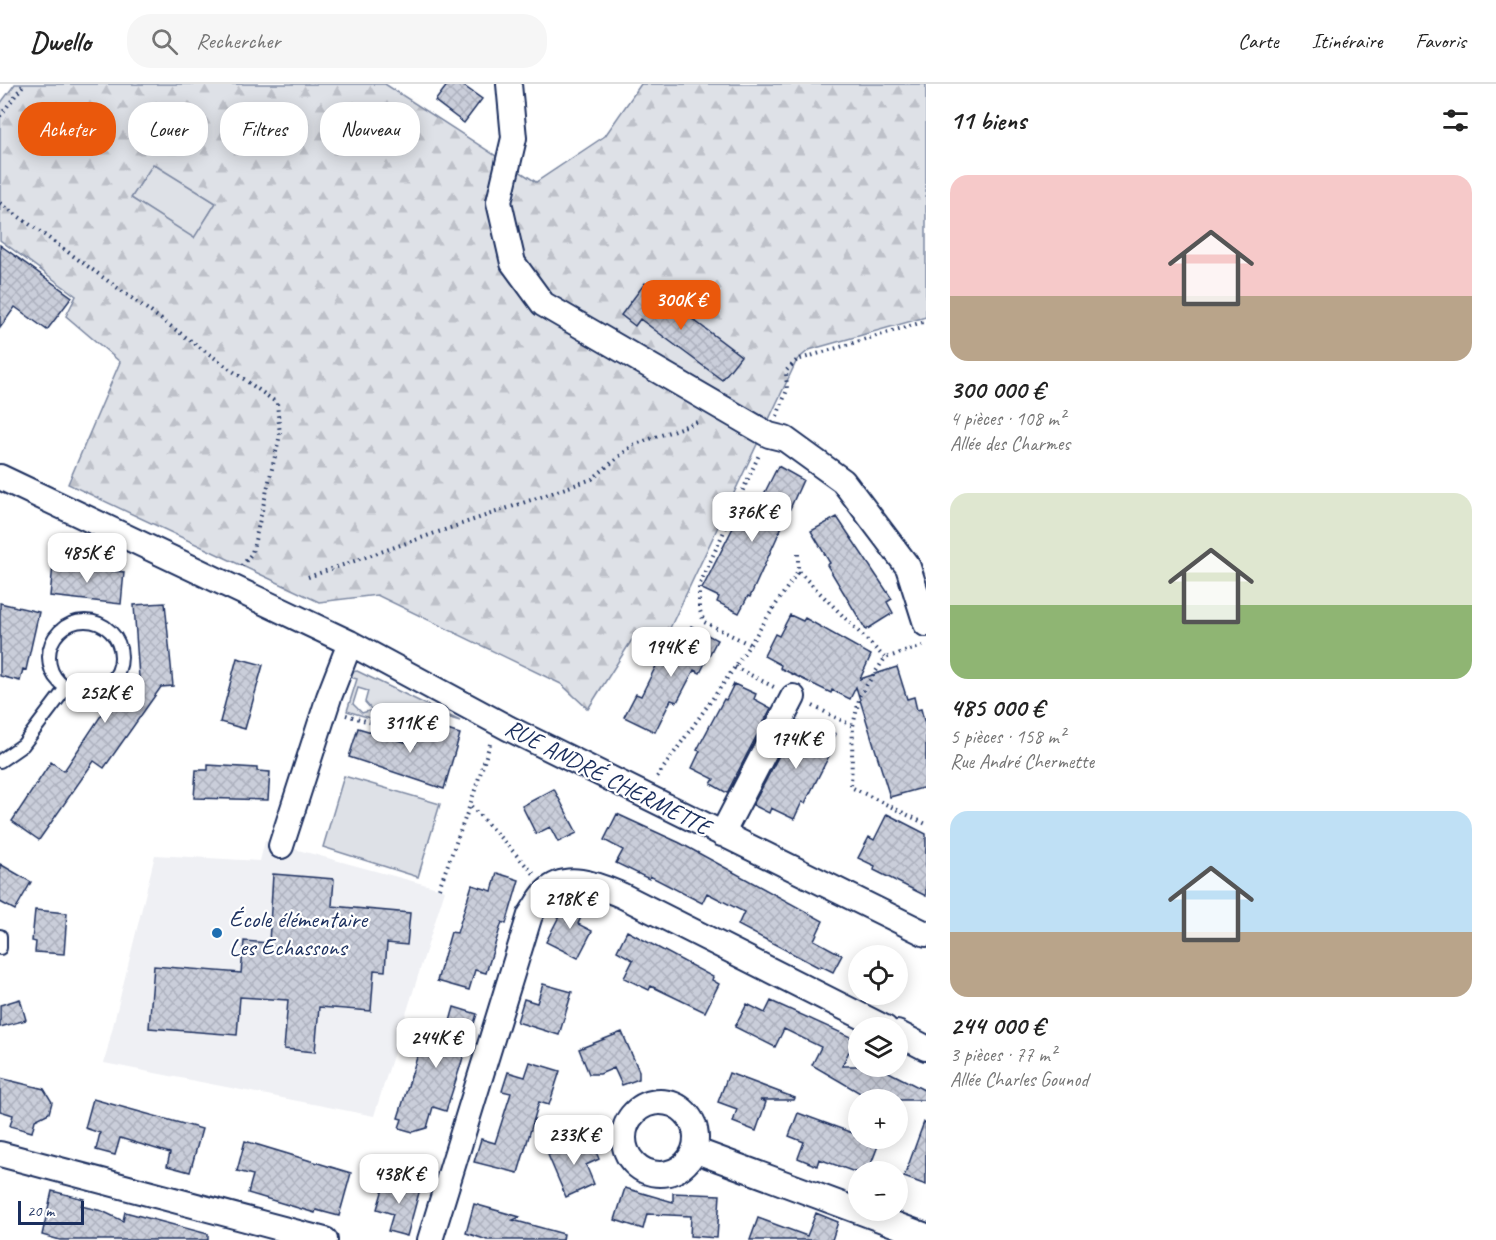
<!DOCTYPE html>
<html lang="fr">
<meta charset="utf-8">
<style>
body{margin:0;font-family:Caveat,sans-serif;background:#f6f6f6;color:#222;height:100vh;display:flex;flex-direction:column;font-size:22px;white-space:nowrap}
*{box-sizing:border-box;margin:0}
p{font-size:20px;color:#767676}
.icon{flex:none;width:33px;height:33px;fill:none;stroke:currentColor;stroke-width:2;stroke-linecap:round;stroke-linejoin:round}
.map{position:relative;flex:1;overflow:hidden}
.side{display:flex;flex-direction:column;background:#fff;width:570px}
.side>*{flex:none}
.hud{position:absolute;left:18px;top:18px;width:570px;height:54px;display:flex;gap:12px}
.buttons{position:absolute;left:848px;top:861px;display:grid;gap:12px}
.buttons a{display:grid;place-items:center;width:60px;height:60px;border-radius:50%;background:#fff;box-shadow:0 3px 15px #0003;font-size:30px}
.scale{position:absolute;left:18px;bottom:15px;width:66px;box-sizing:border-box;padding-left:6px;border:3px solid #1b2f5e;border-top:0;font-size:16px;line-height:21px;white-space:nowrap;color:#1b2f5e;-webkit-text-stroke:4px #fff;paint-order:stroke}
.price{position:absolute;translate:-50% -51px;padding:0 14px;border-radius:12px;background:#fff;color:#222;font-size:20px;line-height:39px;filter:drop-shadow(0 2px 3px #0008)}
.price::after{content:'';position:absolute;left:50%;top:36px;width:18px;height:14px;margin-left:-9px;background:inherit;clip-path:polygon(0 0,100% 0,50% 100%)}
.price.on{background:#ea580c;color:#fff}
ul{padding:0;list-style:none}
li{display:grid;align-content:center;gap:12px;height:318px;padding:0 24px}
li span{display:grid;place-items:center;height:186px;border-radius:18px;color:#555}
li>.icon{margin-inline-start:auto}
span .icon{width:108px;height:108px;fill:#fffc;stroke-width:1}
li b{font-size:26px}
h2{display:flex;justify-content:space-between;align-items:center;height:72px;padding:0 24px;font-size:26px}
.chip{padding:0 21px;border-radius:24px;background:#fff;box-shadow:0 3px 15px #0003;font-size:21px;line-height:54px}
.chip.on{background:#ea580c;color:#fff}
header{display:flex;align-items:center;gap:36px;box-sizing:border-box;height:84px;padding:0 30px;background:#fff;border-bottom:2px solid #e0e0e0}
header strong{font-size:28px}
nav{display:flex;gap:33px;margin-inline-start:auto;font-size:21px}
.search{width:420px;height:54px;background:#f6f6f6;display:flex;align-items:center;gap:15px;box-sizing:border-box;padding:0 21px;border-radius:24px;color:#767676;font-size:22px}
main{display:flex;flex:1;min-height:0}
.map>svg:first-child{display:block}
.built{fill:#eff0f4}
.green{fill:#dee1e7;stroke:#7c88a2;stroke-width:1.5;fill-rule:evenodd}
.forest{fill:url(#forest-firs);stroke:#7c88a2;stroke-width:1.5;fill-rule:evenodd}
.building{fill:url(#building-cross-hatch);stroke:#1b2f5e;stroke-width:1.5}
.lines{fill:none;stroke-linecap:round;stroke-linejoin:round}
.lane-casing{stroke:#1b2f5e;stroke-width:16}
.street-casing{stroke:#1b2f5e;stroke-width:28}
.path{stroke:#1b2f5e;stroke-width:4;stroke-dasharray:1.5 4.5;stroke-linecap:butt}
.lane{stroke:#fff;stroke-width:12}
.street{stroke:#fff;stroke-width:24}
.poi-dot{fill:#1f6fb2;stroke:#fff;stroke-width:2}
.labels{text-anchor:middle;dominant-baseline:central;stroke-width:4.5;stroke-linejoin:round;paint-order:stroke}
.street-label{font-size:24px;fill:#1b2f5e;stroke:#fff}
.poi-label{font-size:24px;fill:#1b2f5e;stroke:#fff;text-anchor:start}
</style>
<header>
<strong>Dwello</strong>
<div class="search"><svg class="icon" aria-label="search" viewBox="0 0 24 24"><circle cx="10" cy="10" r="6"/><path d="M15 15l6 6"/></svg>Rechercher</div>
<nav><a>Carte</a><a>Itinéraire</a><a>Favoris</a></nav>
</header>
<main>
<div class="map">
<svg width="926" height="1156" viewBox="0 0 926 1156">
<defs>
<pattern id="forest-firs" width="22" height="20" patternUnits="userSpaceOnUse" patternTransform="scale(1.5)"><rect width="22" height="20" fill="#dee1e7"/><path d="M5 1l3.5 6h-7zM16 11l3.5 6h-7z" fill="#bec1c9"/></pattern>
<pattern id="building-cross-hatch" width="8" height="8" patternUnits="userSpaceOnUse" patternTransform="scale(1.5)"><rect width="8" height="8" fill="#caceda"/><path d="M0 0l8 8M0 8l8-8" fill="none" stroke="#adb1be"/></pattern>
</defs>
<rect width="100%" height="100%" fill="#fff"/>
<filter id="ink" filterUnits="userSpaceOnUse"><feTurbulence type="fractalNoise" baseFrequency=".0167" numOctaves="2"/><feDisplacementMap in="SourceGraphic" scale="12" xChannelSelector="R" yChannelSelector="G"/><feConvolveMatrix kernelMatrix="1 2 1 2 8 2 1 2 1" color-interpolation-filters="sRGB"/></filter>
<g filter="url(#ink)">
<path class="built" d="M265 757 445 806 374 1032 104 979 155 771 260 777Z"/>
<path class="green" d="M153 79 216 119 194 155 131 114Z
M357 587 460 637 417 624 410 646 347 627 357 595 350 593 352 588ZM358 604 368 607 365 618 372 626 362 629 353 620Z
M344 692 440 720 418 793 323 763Z"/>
<path class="forest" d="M15 0H385L536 98 605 52 641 0H926V233L809 266 797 276 661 563 635 551 588 625 561 600 377 511 319 518 68 400 120 278 66 232 76 212 0 156V20ZM153 80 216 119 194 154 131 114Z"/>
<path class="building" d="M448 0H461L482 15 464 39 435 17Z
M0 161 72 213 47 246 15 223 0 244Z
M645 199 741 272 722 296 640 235 635 242 621 231Z
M778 382 803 396 750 513 748 512 739 529 717 518 719 513 702 505 745 420 756 426Z
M837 433 892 515 887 518 893 529 866 546 827 481 830 479 811 447Z
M53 481 124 488 121 520 50 512Z
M0 519 39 528 26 586 23 585 20 597 0 592Z
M165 519 173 602 161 603 104 684 94 677 39 756 12 737 51 678 64 687 118 606 141 623 134 521Z
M790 531 803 537 805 534 871 571 860 595 897 583 907 615 914 613 917 626 921 625 926 644V703L890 713 856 603 850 615 832 606 831 609 780 584 781 581 764 572 775 550 779 552Z
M691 542 717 556 700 589 694 586 677 618 671 616 655 648 624 633 636 610 641 612 662 570 668 572 680 552 685 553Z
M237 574 263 581 245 645 220 638Z
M734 600 756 610 754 615 771 624 727 709 711 700 714 695 692 684 700 667 697 666 724 615 726 616Z
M797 637 811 644 814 639 836 650 827 666 831 668 805 719 802 718 794 735 771 724 769 729 753 721Z
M422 638 460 650 444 705 349 673 358 644 415 661Z
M208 681 257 684V687L270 688 268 716 194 714 196 686H208Z
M554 705 577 749 558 758 550 743 536 750 522 722Z
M617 730 680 759 823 837 814 856 842 871 833 888 821 882 820 884 738 841 744 828 707 809 702 819 650 792 649 795 616 779 623 766 604 756Z
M887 730 926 750V812L874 786 875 782 858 774 869 753 874 756Z
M0 780 31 798 15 826 0 818Z
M497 789 519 796 506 840 502 838 486 889 475 886 469 906 437 897 451 848 457 849 472 801 492 807Z
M273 790 334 795 332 822 410 829 407 861 387 859 385 887 374 886 371 927 319 923 315 968 284 965 288 916 240 913 237 951 149 944 154 882 241 889 244 857 269 859Z
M568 815 585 824 578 840 592 847 578 874 546 858Z
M35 826 67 829 64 870 35 868 36 858 32 857Z
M627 847 713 893 712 896 719 900 705 928 651 902 649 906 624 894 633 876 617 867Z
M543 900 572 908 559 951 517 938 524 915 537 919Z
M20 915 26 936 0 943V921Z
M771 917 855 955 842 982H877L926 1007V1016H872L812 981 821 963 784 945 775 963 735 943 747 920 765 929Z
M454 923 477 930 446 1027 433 1023 427 1044 413 1048 399 1044 402 1035 398 1034 429 935 449 941Z
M622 948 639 987V995L622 1001 614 984 600 990H589L579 965Z
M530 978 560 987 549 1021 539 1018 518 1089 474 1078 481 1055 495 1059 511 1009 502 1007 508 988 525 993Z
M729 989 795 1014 794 1016H760L766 1018 756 1047 733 1038 737 1025 718 1018Z
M0 994 44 1005 52 1018 49 1029 35 1036 32 1048 10 1042 13 1031 0 1027Z
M93 1015 202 1045 190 1088 167 1082 170 1069 120 1054 115 1071 96 1066 100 1049 85 1044Z
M798 1029 858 1051V1054L879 1059 868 1088H855L819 1075 817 1082 798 1074 804 1058 789 1052Z
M924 1038 926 1039V1101L904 1093Z
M590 1053 599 1075 586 1081 594 1100 566 1113 548 1071Z
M245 1057 351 1089 339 1132 316 1126 315 1129 248 1109 253 1091 237 1087Z
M386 1095 420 1105 407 1152 388 1147 393 1130 377 1125Z
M625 1104 673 1118V1109L720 1111 717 1154 690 1152 691 1132 647 1130 643 1145 615 1136Z
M52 1107 84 1115 81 1122 102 1127 123 1137 125 1128 208 1150V1156H60L42 1151Z
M474 1120 520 1133 513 1136 564 1150 563 1156H487L466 1149Z
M816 1129 838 1138 832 1156H750L758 1134 807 1152Z"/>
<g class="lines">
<defs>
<path id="lane" d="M49 573a36 36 0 1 1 72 0a36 36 0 1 1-72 0Z
M0 677 23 661 66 604
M0 852V864"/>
<path id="street" d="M509 0 514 54 499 118 513 179 543 220 769 351 785 355 843 397 908 483 926 540
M0 393 350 559 508 644 926 850
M722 750 793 613
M281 762 329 613 350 559
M897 949 926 964
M624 1054a36 36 0 1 1 72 0a36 36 0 1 1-72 0Z
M694 1066 926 1152
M0 1070 325 1156
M430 1156 530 831C535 824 540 814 546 808 567 787 599 802 621 811L885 944"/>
</defs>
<use href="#lane" class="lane-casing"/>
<use href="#street" class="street-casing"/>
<path class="path" d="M0 32 24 0
M0 119 277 319 280 351 252 469 241 483
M777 332 787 306 786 287 797 276 926 237
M798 470V487L885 574
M308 493 592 395 633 361 700 337
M749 560 704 538 699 524V502L759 371
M923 562 885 574 860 611 853 642 851 703 926 740
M735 583 774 603
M813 622 853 642
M346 631 413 651 420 630 443 637
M490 660 470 721 534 790
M657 693 735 583 798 487
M439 804 470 721"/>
<use href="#lane" class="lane"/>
<use href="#street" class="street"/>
</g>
</g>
<circle class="poi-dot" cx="217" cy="849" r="6"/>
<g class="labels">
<g class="street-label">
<text transform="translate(608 693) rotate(27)">RUE ANDRÉ CHERMETTE</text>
</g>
<g class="poi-label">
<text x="229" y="835">École élémentaire<tspan x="229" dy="28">Les Echassons</tspan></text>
</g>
</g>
</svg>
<div class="buttons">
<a><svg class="icon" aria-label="locate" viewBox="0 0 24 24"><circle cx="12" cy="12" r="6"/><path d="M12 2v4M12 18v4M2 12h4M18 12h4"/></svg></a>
<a><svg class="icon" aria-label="layers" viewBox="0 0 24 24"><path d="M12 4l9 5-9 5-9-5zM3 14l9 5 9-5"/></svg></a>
<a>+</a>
<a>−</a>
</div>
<div class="scale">20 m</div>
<b class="price on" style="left:681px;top:247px">300K €</b>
<b class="price" style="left:752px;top:459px">376K €</b>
<b class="price" style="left:87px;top:500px">485K €</b>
<b class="price" style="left:671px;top:594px">194K €</b>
<b class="price" style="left:105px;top:640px">252K €</b>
<b class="price" style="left:410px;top:670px">311K €</b>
<b class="price" style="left:796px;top:686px">174K €</b>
<b class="price" style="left:570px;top:846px">218K €</b>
<b class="price" style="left:436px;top:985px">244K €</b>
<b class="price" style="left:574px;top:1082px">233K €</b>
<b class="price" style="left:399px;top:1121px">438K €</b>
<div class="hud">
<a class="chip on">Acheter</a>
<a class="chip">Louer</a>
<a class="chip">Filtres</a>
<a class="chip">Nouveau</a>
</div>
</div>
<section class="side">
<h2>11 biens<svg class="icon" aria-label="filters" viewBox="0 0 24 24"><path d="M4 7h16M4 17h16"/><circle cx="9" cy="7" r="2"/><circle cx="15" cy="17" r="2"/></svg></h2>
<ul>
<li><span style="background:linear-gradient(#f6c9c9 65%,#b9a48a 0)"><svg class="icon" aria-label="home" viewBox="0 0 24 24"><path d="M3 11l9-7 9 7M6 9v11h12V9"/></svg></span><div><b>300 000 €</b><p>4 pièces · 108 m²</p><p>Allée des Charmes</p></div></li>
<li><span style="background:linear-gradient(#dfe7d0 60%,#8fb573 0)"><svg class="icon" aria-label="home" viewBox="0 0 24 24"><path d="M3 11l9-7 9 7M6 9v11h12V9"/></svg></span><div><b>485 000 €</b><p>5 pièces · 158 m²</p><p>Rue André Chermette</p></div></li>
<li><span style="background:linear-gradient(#bfe0f5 65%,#b9a48a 0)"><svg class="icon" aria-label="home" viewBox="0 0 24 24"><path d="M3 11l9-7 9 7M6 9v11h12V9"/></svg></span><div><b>244 000 €</b><p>3 pièces · 77 m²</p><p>Allée Charles Gounod</p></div></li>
</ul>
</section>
</main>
